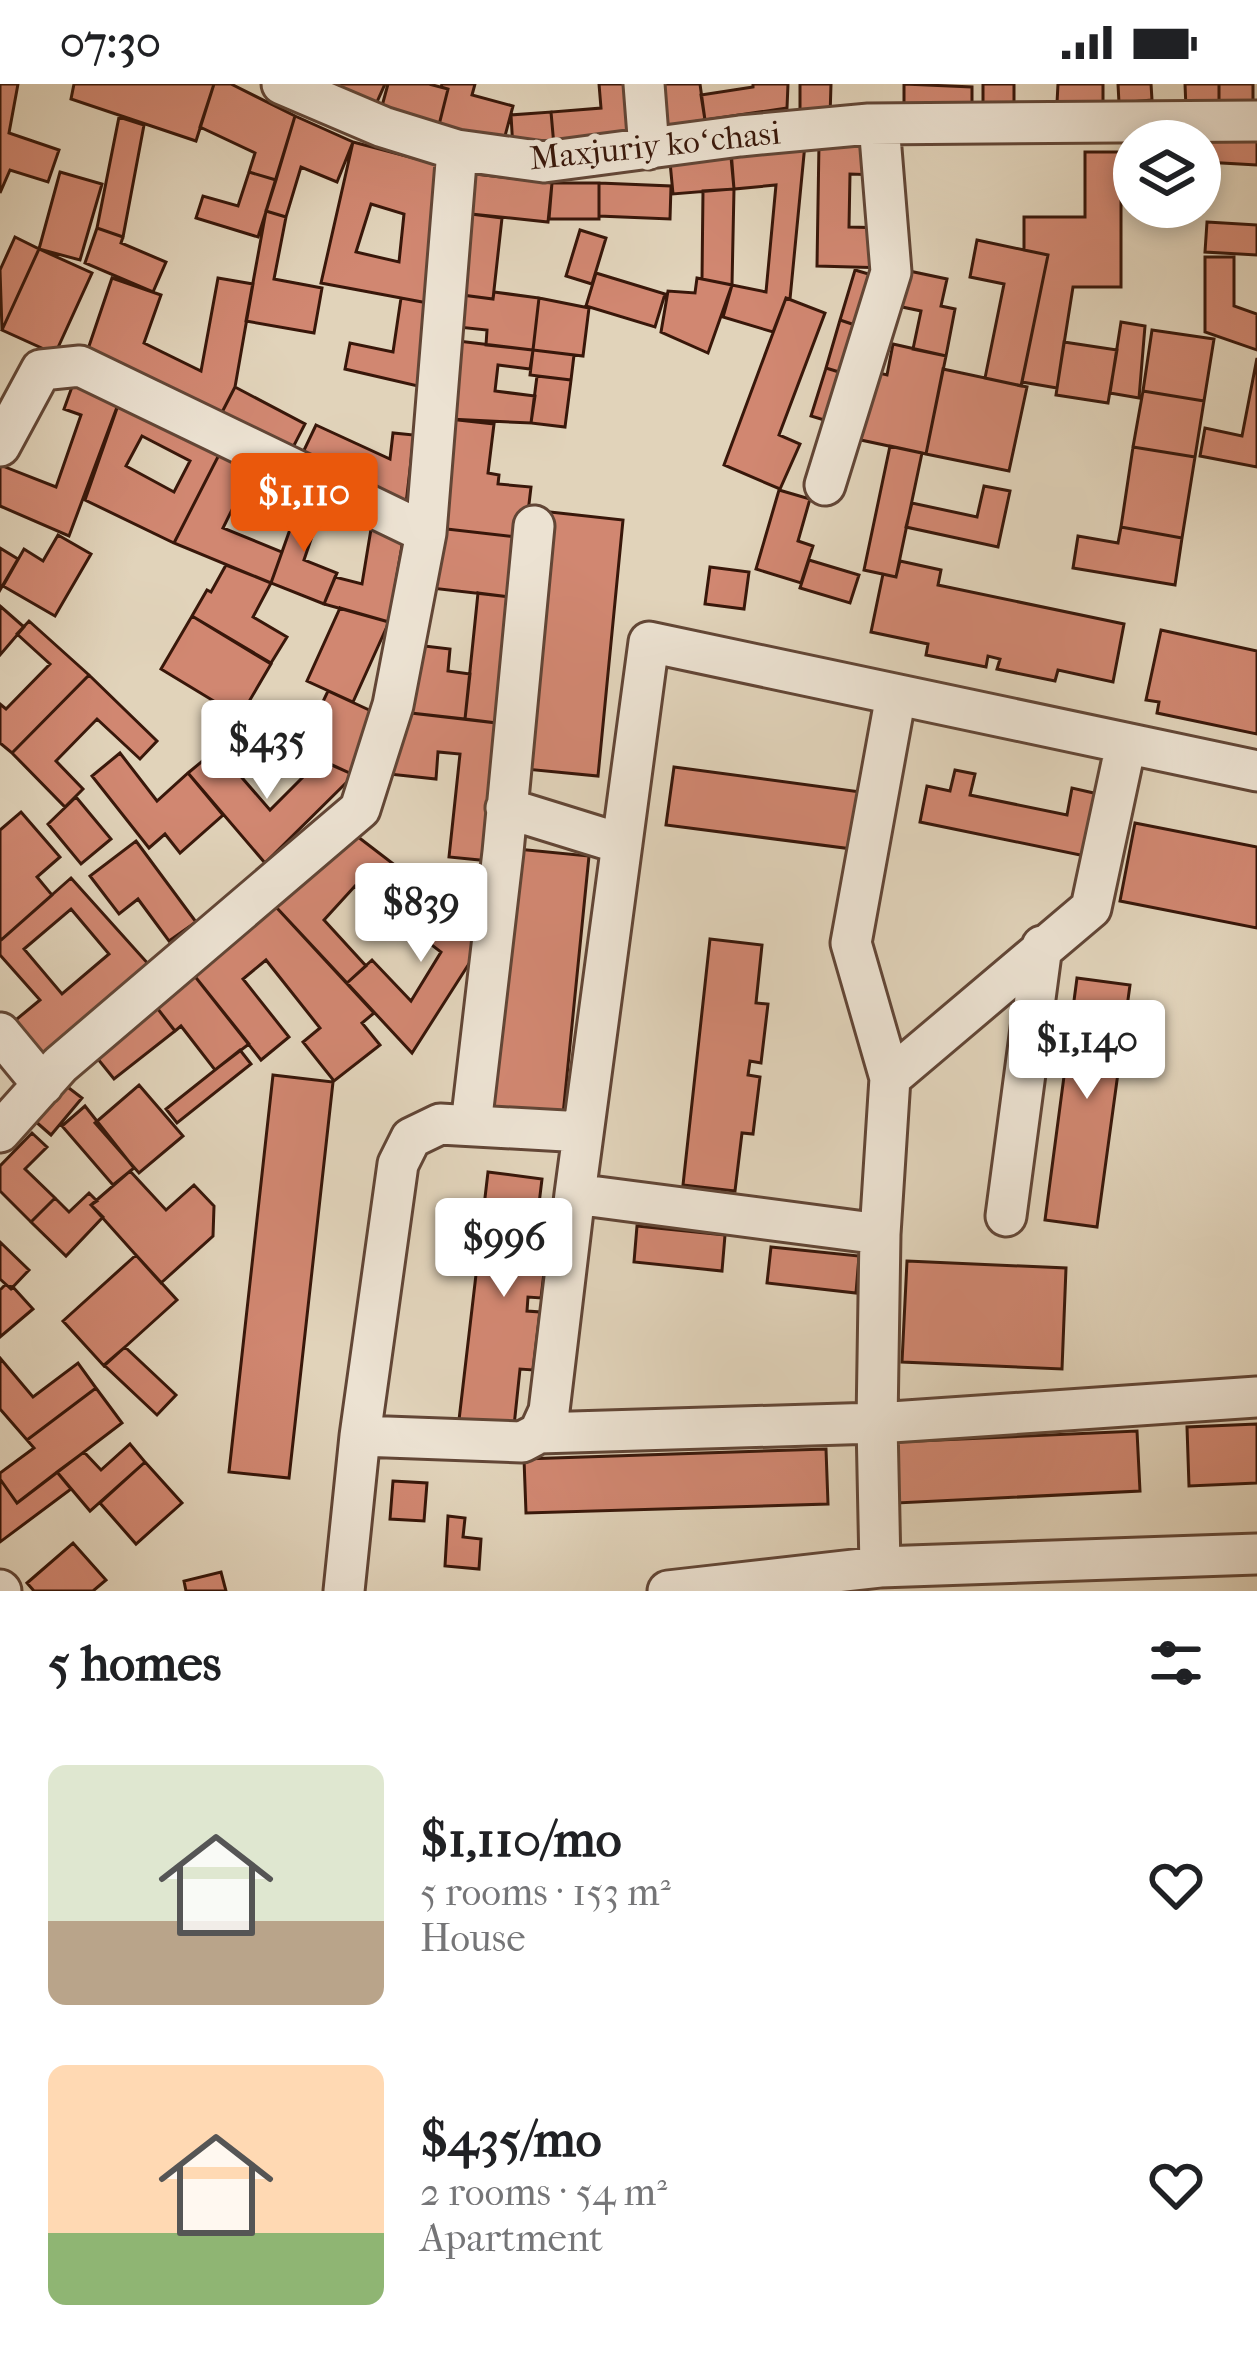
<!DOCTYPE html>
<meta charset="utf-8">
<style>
body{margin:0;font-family:"IM FELL French Canon",serif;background:#f6f6f6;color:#202124;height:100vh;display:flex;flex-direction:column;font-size:45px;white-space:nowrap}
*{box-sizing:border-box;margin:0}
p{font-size:39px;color:#757577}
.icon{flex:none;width:66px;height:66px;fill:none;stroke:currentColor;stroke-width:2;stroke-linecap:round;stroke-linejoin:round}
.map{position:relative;height:1507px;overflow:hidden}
.drawer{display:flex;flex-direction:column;background:#fff;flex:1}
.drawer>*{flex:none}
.buttons{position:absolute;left:1113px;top:36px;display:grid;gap:24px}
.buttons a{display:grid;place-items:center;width:108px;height:108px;border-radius:50%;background:#fff;box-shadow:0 6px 18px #0003;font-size:60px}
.price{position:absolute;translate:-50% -102px;padding:0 27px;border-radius:12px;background:#fff;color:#222;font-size:39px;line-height:78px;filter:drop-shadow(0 3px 6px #0008)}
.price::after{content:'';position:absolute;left:50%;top:72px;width:36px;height:27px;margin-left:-18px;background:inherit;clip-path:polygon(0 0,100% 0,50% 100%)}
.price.selected{background:#ea580c;color:#fff}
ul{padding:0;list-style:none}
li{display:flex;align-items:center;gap:36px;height:300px;padding:0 48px}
li span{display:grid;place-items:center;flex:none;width:336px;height:240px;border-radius:18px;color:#555}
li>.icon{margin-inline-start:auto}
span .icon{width:144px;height:144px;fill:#fffc;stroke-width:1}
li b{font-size:51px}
h2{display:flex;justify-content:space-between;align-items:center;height:144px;padding:0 48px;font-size:51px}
.status{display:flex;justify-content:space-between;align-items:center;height:84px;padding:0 60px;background:#fff;direction:ltr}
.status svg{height:33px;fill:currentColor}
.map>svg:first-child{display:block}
.building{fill:#d18771;stroke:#38170a;stroke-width:3;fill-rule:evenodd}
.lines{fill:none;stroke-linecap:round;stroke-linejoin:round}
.minor-casing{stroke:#624636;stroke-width:45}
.minor{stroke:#ece2d2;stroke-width:39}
.labels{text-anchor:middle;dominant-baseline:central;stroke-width:12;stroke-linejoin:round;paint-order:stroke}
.street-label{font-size:33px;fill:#38170a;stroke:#ece2d2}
</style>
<div class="status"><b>07:30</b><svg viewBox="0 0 49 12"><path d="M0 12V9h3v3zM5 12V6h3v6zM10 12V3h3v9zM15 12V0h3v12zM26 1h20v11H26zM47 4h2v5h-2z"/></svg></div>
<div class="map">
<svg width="1257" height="1507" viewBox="0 0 1257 1507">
<rect width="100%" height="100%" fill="#e1d3ba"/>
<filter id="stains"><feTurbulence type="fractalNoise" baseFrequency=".00167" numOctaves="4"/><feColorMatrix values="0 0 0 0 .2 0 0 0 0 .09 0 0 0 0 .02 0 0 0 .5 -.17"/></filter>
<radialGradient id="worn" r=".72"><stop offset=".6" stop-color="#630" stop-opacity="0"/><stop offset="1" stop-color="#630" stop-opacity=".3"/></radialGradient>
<path class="building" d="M0 0H18L9 49 59 66 48 98 10 86 0 109Z
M74 0H214L196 57 71 15Z
M214 0H231L295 32 276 96 249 88 255 69 200 43Z
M328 0H385L372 29Z
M388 0H429L448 5 437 49 379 33Z
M442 0H475L472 11 513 22 501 67 437 49 448 5 441 3Z
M599 0H630L634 55 554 62 551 28 601 24Z
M657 0H700L705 36 664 42Z
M753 0H788L787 24 705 36 701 11 753 3Z
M800 0H831L830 33 800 32Z
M904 0 972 3V26L904 25Z
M983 0H1014V25H983Z
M1058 0H1103V20L1057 19Z
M1118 0H1151L1152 16 1119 19Z
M1185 0H1219V23L1186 24Z
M1219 0H1253V18L1219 19Z
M551 28 554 62 513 65 511 31Z
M295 32 353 58 337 98 301 83 286 133 266 127Z
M119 33 144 41 123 153 97 144Z
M1206 53 1257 56V81L1205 78Z
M353 58 444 82 433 220 321 199ZM371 120 404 130 399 178 356 168Z
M819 59 879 60 878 91 850 90 849 143 888 144V184L817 182Z
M805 60 790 215 786 214 773 248 723 233 732 201 766 208 776 101 734 105 731 66Z
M1085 68H1121V203H1073L1057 304 1022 298 1048 171 1024 166V133H1085Z
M731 73 734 105 673 110 670 78Z
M60 88 102 100 80 176 39 165Z
M249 88 276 96 258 153 196 134 203 112 238 122Z
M475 90 552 99 548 138 471 130Z
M552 99H599V135H549Z
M599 99 671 102 670 135 599 132Z
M734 105 732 201 702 195 703 107Z
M266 127 286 133 274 195 322 204 314 249 246 237Z
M471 130 502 134 493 215 462 211Z
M1207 138 1257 141V171L1205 168Z
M97 144 123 153 121 159 166 178 153 208 85 179Z
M580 146 606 154 592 200 566 192Z
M15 153 39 165 2 246 0 186Z
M977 156 1048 171 1021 302 985 294 1004 200 970 193Z
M39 165 92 189 55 270 2 246Z
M1205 173H1234V222L1257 230V266L1205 248Z
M895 184 947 195 941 222 955 225 946 272 913 265 921 227 888 220Z
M855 186 882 194 867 245 840 236Z
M596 189 665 210 655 243 586 222Z
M112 194 161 211 144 259 201 287 218 194 253 200 235 303 217 338 85 274Z
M697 194 732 201 708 269 661 248 668 207 695 209Z
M494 208 539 214 533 266 486 261 487 246 458 243 462 211 493 215Z
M401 214 433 220 422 303 345 285 350 259 393 268Z
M539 214 589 224 583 272 533 266Z
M786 214 825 229 779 351 800 360 780 405 724 381Z
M840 236 867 245 852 292 826 284Z
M1121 238 1145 242 1139 314 1110 309Z
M1152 246 1214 255 1204 317 1143 307Z
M458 257 533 266 530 285 498 281 495 307 535 312 531 339 449 335Z
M1064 258 1117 266 1108 319 1056 311Z
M893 260 946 272 926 370 847 353 867 286 887 291Z
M533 266 574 271 571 296 530 291Z
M1257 274V383L1200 372 1205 344 1242 352Z
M826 284 852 292 837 340 811 332Z
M943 285 1027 303 1009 387 926 370Z
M77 289 123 307 69 452 0 422V381L56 403 81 331 64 325Z
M537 292 571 296 565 343 531 339Z
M235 303 305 340 287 375 217 338Z
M123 307 225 359 174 459 85 416ZM142 352 190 377 174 408 126 382Z
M1143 307 1204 317 1195 373 1133 363Z
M449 335 494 340 488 389 499 391 498 400 531 403 525 454 438 444Z
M316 341 390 375 393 349 414 351 406 420 296 383Z
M225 359 257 375 223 444 282 468 271 499 174 459Z
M890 362 922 369 896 493 864 486Z
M1133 363 1195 373 1182 454 1121 443Z
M984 402 1010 407 998 463 906 443 912 419 977 433Z
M304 406 325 414 304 476 337 489 324 520 271 499Z
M779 406 810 415 798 457 813 462 801 499 756 485Z
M550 428 623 436 598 692 525 685Z
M372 439 405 444 389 538 324 520 335 493 362 500Z
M1121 443 1182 454 1175 501 1073 484 1078 452 1118 459Z
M438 444 525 454 519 514 431 504Z
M58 451 91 470 55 532 3 502 24 465 43 477Z
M0 464 18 475 0 506Z
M809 476 859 491 850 519 800 504Z
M900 477 941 486 938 501 1124 540 1113 598 1058 586 1055 597 997 585 1000 575 988 572 986 583 926 571 928 560 871 548 883 490 896 493Z
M226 481 271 499 253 533 287 553 271 579 192 532 207 506 211 508Z
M710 483 749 488 744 525 705 520Z
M478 509 519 514 505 640 465 635Z
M0 522 24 543 0 571Z
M340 524 389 538 353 618 307 597Z
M192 532 271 580 240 633 161 585Z
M29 537 89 591 12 669 0 659V620L6 625 50 580 17 550Z
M1161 546 1257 567V650L1157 629 1159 618 1146 616Z
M416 561 450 565 448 587 470 590 465 635 402 628Z
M89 591 157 657 140 675 97 635 56 677 83 705 65 723 12 669Z
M328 607 382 632 354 691 300 666Z
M402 628 505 640 490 777 449 773 460 670 438 668 436 695 389 690Z
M217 665 270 726 320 676 354 691 265 779 188 689Z
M120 669 157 717 188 689 223 731 180 769 165 750 149 764 92 692Z
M674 683 868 709 860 766 666 741Z
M955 686 975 690 970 711 1067 731 1072 704 1098 710 1085 772 920 738 927 702 950 707Z
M76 713 111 755 81 780 48 740Z
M21 728 60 773 37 793 52 811 0 857V746Z
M1135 739 1257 763V844L1120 817Z
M349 746 413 795 389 828 355 802 324 836 366 882 347 899 276 823Z
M136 757 196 838 169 857 138 815 119 830 90 792Z
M517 765 589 772 563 1031 491 1023Z
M71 794 151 883 37 980 6 944 40 916 0 871V857ZM71 825 109 870 62 910 24 865Z
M413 795 488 850 412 969 347 899 372 876 411 917 441 868 389 828Z
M276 823 374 929 362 939 380 961 334 997 303 958 320 944 266 876 243 895 289 953 261 976 193 890Z
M710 855 762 861 756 919 768 920 761 979 750 977 748 991 760 993 753 1050 742 1049 735 1107 683 1101Z
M193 890 249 960 215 986 181 942 175 947 154 920Z
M1077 894 1130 901 1097 1143 1045 1136Z
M154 920 175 947 114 995 93 969Z
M240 966 251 980 177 1039 166 1025Z
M273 991 333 998 289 1394 229 1388Z
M65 1001 82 1014 51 1051 35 1037Z
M139 1001 183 1052 139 1089 95 1039Z
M85 1022 134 1084 113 1101 62 1042Z
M32 1049 47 1063 25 1085 55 1114 31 1138 0 1107V1082Z
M130 1087 166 1126 194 1101 214 1122 213 1152 161 1199 91 1121Z
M488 1088 542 1095 535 1153 548 1155 541 1214 528 1213 527 1227 540 1228 533 1286 520 1285 514 1342 459 1336Z
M89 1109 97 1117 91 1121 103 1133 66 1172 31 1138 55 1114 69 1128Z
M637 1142 725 1151 722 1187 634 1178Z
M0 1158 29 1186 11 1205 0 1195Z
M771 1163 859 1172 856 1209 767 1199Z
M136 1171 177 1216 104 1282 63 1237Z
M907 1177 1066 1184 1062 1285 902 1278Z
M5 1201 13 1203 33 1225 0 1253V1206Z
M125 1263 176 1311 157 1331 104 1281Z
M0 1274 33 1313 78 1279 96 1304 27 1356 0 1325Z
M96 1304 122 1339 17 1419 0 1395V1389L34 1364 27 1356Z
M1257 1340V1399L1189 1402 1187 1343Z
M1137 1347 1140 1407 897 1419 894 1358Z
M130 1360 145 1378 90 1427 57 1388 84 1368 101 1386Z
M826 1365 828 1420 526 1429 524 1375Z
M145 1378 182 1419 136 1460 100 1419Z
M57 1388 71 1405 0 1458V1395L17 1419Z
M393 1397 427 1399 424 1437 390 1435Z
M448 1432 465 1434 463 1453 481 1455 479 1485 445 1482Z
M73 1459 106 1496 93 1507H34L27 1499Z
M221 1488 226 1507H186L184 1497Z"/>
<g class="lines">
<defs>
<path id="minor" d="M282 0 383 43 457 66 544 78 740 52 869 40 1257 37
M644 0 649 65
M0 362 41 286 80 282 426 449
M825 401 891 188 879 40
M506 724 622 760
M0 949 43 1001
M890 994 1091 824 1126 660
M471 1041 503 768 534 442
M0 1048 60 981 360 725 393 621 426 449 457 66
M1006 1132 1042 862
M880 1150 890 994 851 859 896 611
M539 1349 877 1339 1257 1313
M360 1352 522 1358 539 1349 549 1327 575 1110
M880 1483 877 1339 880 1150 575 1110 649 558 1257 687
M0 1506 1 1507
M344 1507 360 1352 398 1080 411 1054 440 1040 583 1048
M668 1507 880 1483 1257 1470"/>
</defs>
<use href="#minor" class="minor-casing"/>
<use href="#minor" class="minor"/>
</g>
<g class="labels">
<g class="street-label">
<text transform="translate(655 62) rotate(-6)">Maxjuriy koʻchasi</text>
</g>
</g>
<rect width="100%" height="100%" filter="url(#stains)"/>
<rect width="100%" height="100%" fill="url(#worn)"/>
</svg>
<div class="buttons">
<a><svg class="icon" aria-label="layers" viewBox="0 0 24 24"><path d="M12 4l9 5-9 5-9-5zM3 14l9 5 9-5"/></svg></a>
</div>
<b class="price selected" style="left:304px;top:471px">$1,110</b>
<b class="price" style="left:267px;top:718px">$435</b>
<b class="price" style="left:421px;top:881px">$839</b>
<b class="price" style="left:1087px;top:1018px">$1,140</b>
<b class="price" style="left:504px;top:1216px">$996</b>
</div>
<section class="drawer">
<h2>5 homes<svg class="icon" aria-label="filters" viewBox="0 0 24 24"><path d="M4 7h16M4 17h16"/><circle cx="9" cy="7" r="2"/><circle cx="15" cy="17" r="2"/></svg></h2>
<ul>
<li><span style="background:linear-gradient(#dfe7d0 65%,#b9a48a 0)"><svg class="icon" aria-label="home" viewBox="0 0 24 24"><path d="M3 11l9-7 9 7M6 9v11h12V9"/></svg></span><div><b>$1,110/mo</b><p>5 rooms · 153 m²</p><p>House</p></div><svg class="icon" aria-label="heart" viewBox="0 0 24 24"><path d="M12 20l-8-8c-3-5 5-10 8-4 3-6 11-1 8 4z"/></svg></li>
<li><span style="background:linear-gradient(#ffd9b3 70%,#8fb573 0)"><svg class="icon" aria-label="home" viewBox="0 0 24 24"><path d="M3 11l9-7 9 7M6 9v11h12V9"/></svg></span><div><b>$435/mo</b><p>2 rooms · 54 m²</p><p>Apartment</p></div><svg class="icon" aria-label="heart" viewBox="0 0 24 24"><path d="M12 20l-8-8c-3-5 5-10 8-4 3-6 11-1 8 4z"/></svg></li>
</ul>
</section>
